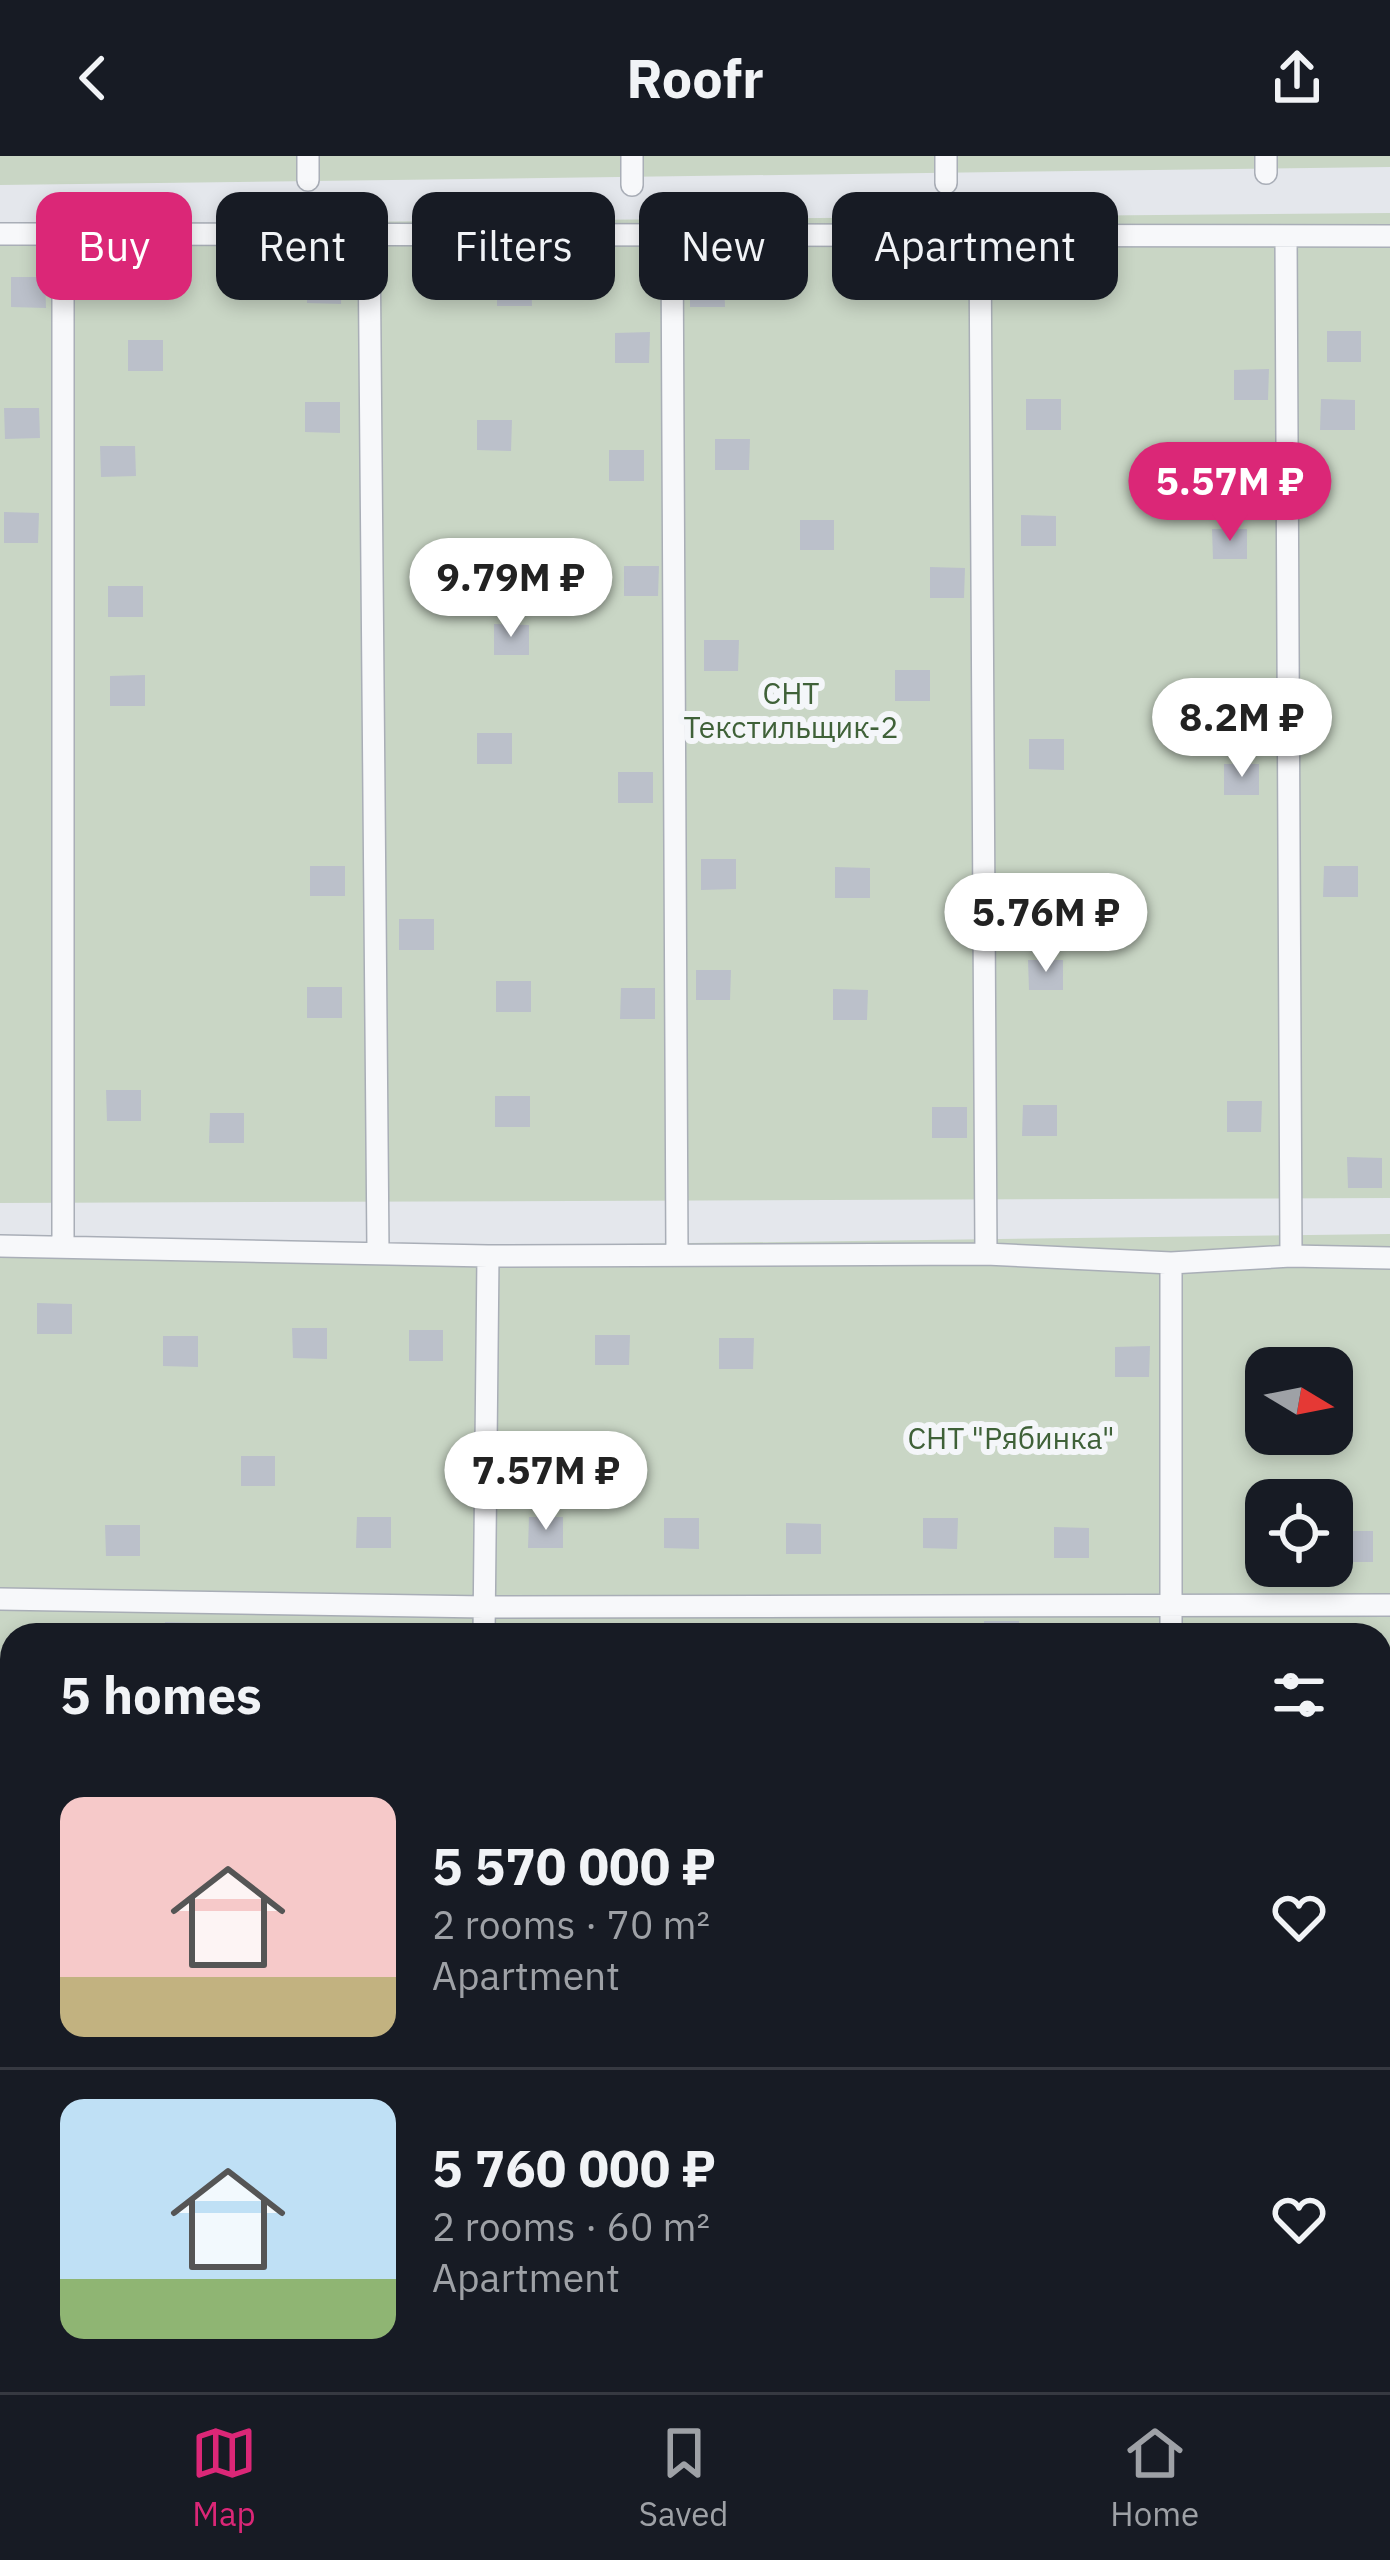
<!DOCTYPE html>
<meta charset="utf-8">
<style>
body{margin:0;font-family:"IBM Plex Sans",sans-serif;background:#242831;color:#f1f3f6;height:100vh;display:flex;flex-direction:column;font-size:45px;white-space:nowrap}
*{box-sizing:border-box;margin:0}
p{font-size:39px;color:#9ea1a6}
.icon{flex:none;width:66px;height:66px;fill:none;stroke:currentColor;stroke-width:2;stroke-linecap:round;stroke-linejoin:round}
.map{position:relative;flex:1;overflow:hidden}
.sheet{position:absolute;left:0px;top:1467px;width:1392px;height:771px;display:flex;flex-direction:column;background:#171b24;border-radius:36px 36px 0 0;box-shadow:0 6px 18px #0003}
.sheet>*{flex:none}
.hud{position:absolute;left:36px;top:36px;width:1320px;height:108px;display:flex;gap:24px}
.needle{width:78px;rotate:100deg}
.fabs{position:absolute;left:1245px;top:1191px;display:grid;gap:24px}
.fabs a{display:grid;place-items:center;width:108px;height:108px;border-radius:24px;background:#171b24;box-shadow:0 6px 18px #0003;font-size:60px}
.price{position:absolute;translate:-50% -102px;padding:0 27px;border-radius:42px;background:#fff;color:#222;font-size:39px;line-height:78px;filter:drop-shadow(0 3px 6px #0008)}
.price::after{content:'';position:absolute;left:50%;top:72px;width:36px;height:27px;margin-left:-18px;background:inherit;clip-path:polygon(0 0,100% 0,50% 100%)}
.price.current{background:#db2777;color:#fff}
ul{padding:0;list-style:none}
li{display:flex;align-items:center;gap:36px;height:300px;padding:0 60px}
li+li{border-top:3px solid #363941}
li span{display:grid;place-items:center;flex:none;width:336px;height:240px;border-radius:24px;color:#555}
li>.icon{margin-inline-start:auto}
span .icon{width:144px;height:144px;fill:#fffc;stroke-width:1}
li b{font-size:51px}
h2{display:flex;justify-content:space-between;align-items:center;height:144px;padding:0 60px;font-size:51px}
.tag{padding:0 42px;border-radius:24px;background:#171b24;box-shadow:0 6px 18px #0003;font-size:42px;line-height:108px}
.tag.current{background:#db2777;color:#fff}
header{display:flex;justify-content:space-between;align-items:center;height:156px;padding:0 60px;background:#171b24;font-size:54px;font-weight:800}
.dock{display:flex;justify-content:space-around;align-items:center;height:168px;border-top:3px solid #363941;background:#171b24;font-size:33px;color:#9ea1a6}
.dock a{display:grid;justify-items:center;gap:6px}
.dock .current{color:#db2777}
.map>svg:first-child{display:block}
.green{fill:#c9d6c5;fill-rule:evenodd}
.building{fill:#bbc0ca}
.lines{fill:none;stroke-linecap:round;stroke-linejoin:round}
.service-casing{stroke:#a9aeb7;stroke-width:24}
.minor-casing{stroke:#a9aeb7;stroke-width:48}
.service{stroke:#f7f8fa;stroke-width:21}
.minor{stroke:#f7f8fa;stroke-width:45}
.labels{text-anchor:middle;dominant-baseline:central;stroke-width:12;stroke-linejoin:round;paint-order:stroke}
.park-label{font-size:30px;fill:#3f6138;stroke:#f4f6f9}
</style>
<header><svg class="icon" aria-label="back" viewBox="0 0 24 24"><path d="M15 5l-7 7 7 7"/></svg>Roofr<svg class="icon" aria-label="share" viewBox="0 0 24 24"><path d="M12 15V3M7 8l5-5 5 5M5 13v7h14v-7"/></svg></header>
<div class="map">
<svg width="1390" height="2236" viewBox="0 0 1390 2236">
<rect width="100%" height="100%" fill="#e4e7ec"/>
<path class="green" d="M0 0H1390V11L0 29Z
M1390 57V1042L0 1047V69Z
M1390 1078V2236H0V1096ZM1266 1212H1332V1278H1266ZM1266 1344H1332V1410H1266ZM12 1479H1380V2226H12Z"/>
<path class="building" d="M1023 112H1058V142H1023Z
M307 117H342L341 148 307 147Z
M497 120H531L532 150H497Z
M690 120H724L725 151H690Z
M11 121H45L46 152 11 151Z
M1327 175H1361V206H1327Z
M650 176 649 207H615V177Z
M128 184H163V215H128Z
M1269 213 1268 244H1234V214Z
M1026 243H1061V274H1026Z
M1321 243 1355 244V274H1320Z
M305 246H340V277L305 276Z
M4 252H39L40 282 5 283Z
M477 264H512L511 295 477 294Z
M715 283H750L749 314H715Z
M100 290H135L136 320 101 321Z
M609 294H644V325H609Z
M1239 299H1273V329H1239Z
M4 356 39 357 38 387H4Z
M1021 359 1056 360V390H1021Z
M800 364H834V394H800Z
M1212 373H1247V403H1213Z
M624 410H659L658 440H624Z
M930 411 965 412 964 442H930Z
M108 430H143V461H108Z
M494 468 529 469V499H494Z
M704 484H739L738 515H704Z
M895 514H930V545H895Z
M145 519V550H110V520Z
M477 577H512V608H477Z
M1029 583H1064V614L1029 613Z
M1224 608H1259V639H1224Z
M618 616H653V647H618Z
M701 703H736V733L701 734Z
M310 710H345V740H310Z
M1324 710H1358V741H1323Z
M835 711 870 712V742H835Z
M399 763H434V794H399Z
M1028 804H1063V834H1029Z
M696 814H731L730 844H696Z
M496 825H531V856H496Z
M307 831H342V862H307Z
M621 832H655V863H620Z
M833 833 868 834 867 864H833Z
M106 934H141V965H107Z
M495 940H530V971H495Z
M1227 945H1262L1261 976H1227Z
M1023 949H1057V980H1022Z
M932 951H967V982H932Z
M210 957H244V987H209Z
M1347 1001 1382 1002V1032H1348Z
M37 1147 72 1148V1178H37Z
M292 1172H327V1203L293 1202Z
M409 1174H443V1205H409Z
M595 1179H630L629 1209H595Z
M163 1180H198V1211L163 1210Z
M719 1182H754L753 1213H719Z
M1150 1190 1149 1221H1115V1191Z
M241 1300H275V1330H241Z
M357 1361H391V1392H356Z
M529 1361H563V1392H528Z
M664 1362H699V1393L664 1392Z
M923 1362H958L957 1393 923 1392Z
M786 1367 821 1368V1398H786Z
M105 1369H140V1400H106Z
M1054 1371 1089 1372V1402H1054Z
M1339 1375H1373V1406H1339Z
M984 1465H1019V1479H984Z
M165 1466 200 1467V1479H165Z
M852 1467H887V1479H852Z
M44 1468H79V1479H44Z"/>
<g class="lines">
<defs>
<path id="service" d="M308 0V24
M632 0V29
M946 0V27
M1266 0V17
M369 76 378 1095
M0 78 1390 80
M1286 80 1291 1100
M980 81 986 1098
M672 82 677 1099
M63 1089V77
M0 1090 488 1100 986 1098 1171 1107 1291 1100 1390 1102
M0 1443 484 1451 1390 1449
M484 1479 488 1100
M1171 1479V1107
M1380 2024H1390
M0 2032H12
M486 2236V2226
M1175 2236V2226"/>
<path id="minor" d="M1380 1728H1390
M0 1731H12"/>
</defs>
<use href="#service" class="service-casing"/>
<use href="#minor" class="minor-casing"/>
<use href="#service" class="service"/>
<use href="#minor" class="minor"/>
</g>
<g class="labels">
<g class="park-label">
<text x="791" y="536">СНТ<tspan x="791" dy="34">Текстильщик-2</tspan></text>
<text x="1011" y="1281">СНТ "Рябинка"</text>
</g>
</g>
</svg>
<div class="fabs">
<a><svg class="needle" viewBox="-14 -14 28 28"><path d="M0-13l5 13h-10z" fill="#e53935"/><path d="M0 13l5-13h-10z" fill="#9ea1a6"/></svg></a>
<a><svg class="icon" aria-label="locate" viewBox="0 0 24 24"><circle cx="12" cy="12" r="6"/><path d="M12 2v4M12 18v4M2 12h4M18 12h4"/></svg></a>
</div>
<b class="price current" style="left:1230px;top:388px">5.57M ₽</b>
<b class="price" style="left:511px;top:484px">9.79M ₽</b>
<b class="price" style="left:1242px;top:624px">8.2M ₽</b>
<b class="price" style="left:1046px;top:819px">5.76M ₽</b>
<b class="price" style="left:546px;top:1377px">7.57M ₽</b>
<div class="hud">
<a class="tag current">Buy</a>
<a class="tag">Rent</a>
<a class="tag">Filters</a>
<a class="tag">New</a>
<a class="tag">Apartment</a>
</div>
<section class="sheet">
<h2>5 homes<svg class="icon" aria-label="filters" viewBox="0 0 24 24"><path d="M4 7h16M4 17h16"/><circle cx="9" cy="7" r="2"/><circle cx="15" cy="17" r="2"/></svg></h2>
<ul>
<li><span style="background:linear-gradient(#f6c9c9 75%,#c2b280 0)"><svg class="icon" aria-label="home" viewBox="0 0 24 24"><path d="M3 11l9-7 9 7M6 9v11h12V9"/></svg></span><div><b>5 570 000 ₽</b><p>2 rooms · 70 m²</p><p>Apartment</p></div><svg class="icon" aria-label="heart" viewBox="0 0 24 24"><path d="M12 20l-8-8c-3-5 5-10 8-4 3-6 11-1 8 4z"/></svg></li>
<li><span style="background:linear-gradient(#bfe0f5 75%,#8fb573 0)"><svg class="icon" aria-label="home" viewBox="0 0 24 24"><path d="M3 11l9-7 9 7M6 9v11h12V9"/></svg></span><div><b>5 760 000 ₽</b><p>2 rooms · 60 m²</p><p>Apartment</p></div><svg class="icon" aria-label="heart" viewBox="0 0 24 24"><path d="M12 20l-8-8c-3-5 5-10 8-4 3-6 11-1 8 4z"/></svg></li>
</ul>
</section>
</div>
<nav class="dock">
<a class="current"><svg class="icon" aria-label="map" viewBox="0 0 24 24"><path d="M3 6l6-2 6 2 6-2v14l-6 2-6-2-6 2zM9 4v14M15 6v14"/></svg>Map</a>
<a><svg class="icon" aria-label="saved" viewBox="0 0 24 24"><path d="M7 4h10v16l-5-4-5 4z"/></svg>Saved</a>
<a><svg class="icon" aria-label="home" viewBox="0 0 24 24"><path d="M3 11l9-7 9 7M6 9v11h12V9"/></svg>Home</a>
</nav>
